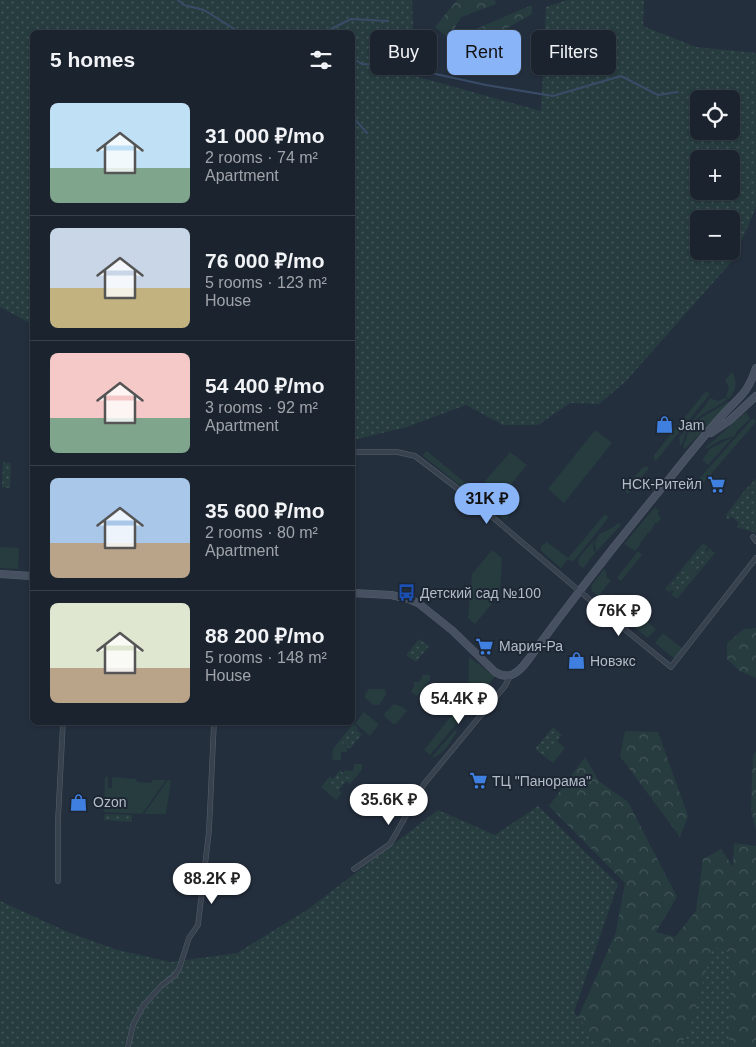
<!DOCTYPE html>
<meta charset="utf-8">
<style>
body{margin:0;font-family:Arial,sans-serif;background:#282f3a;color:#f1f3f6;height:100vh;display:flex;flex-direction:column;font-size:19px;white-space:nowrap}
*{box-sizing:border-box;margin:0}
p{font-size:16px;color:#a0a4aa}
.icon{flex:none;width:28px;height:28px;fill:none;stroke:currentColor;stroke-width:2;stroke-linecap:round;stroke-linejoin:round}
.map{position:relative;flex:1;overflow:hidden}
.details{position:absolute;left:30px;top:30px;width:325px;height:695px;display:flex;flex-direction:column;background:#1b232e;border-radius:8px;box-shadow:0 1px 4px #0004,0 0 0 1px #39404a}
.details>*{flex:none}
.hud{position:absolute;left:370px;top:30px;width:310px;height:45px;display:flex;gap:10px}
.controls{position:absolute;left:690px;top:90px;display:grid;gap:10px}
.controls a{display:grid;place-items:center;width:50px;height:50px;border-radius:8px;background:#1b232e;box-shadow:0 1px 4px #0004,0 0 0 1px #39404a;font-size:25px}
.price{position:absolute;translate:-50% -42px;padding:0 11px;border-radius:18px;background:#fff;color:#222;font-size:16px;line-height:32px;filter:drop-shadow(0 1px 2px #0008)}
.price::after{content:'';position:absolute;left:50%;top:30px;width:15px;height:11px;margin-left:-8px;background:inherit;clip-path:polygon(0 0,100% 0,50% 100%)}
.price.on{background:#8ab4f8;color:#111}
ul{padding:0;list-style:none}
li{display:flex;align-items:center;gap:15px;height:125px;padding:0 20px}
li+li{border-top:1px solid #39404a}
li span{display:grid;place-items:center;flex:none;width:140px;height:100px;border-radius:8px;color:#555}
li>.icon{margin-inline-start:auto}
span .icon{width:60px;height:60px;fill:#fffc;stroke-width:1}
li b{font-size:21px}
h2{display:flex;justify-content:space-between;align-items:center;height:60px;padding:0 20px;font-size:21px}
.pill{padding:0 18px;border-radius:8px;background:#1b232e;box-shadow:0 1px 4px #0004,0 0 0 1px #39404a;font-size:18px;line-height:45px}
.pill.on{background:#8ab4f8;color:#111}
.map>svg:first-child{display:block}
.grass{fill:#263c3f}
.forest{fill:url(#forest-crowns)}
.park{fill:url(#park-dots);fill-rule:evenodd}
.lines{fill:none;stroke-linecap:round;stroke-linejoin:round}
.stream{stroke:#394c67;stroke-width:2}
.street-casing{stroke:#565f6c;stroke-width:5.5}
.secondary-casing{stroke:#565f6c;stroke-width:8}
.street{stroke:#38414e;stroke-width:4.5}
.secondary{stroke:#465061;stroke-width:7}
.labels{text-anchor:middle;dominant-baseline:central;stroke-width:4;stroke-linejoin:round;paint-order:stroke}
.poi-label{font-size:14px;fill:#b4bcc9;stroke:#1d2633;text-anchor:start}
</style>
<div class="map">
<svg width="756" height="1047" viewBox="0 0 756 1047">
<defs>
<pattern id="forest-crowns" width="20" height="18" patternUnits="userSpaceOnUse" patternTransform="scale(1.25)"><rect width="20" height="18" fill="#263c3f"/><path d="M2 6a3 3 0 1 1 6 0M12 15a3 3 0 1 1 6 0" fill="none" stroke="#435659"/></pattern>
<pattern id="park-dots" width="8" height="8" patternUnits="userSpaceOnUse" patternTransform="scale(1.25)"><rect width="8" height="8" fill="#263c3f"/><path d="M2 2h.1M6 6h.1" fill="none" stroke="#435659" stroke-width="1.8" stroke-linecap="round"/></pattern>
</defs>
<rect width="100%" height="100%" fill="#242f3e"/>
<path class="grass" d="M732 372C738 381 736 391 729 399L726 397 729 388 725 380Z
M706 391 710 394 656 461 654 459V455Z
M710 398 717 401 725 398 727 400C714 410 695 414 687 431 684 436 684 441 681 446L680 445 679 437 684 433 683 431 705 406Z
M729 401 731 403 685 449 683 447 689 430 698 420Z
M746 412 750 419 737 431 735 436 721 440 706 449 705 448Z
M753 418 756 422 698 489 693 490 691 488Z
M595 430 612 443 564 503 548 489Z
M733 437 708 465 702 460 709 451 708 450Z
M427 451 469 486 470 489 468 492 423 456 425 452Z
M510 452 527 465 503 494 516 506 506 520C496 513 486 508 475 500L476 497 479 494 484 498 493 488 485 481Z
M646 466 649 468 628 494 624 490 642 468Z
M655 507 659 511 658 514 661 519 658 523 656 522 650 532 646 534 647 535 640 543 641 544 635 551 624 544Z
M605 514 609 517 573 562 568 559 561 568 541 551V546L547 542 568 558Z
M619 523 621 525 596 552 595 542 599 534 612 528Z
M594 540 593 548 595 553 583 568 579 565 578 559Z
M703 543 708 547 705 551 701 548 687 565 689 567 686 571 683 569 669 587 672 590 670 593 665 589Z
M0 547 19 548 18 569 0 568Z
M709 548 715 553 677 599 671 594 674 591 678 595 692 576 690 575 694 571 696 572 710 554 707 552Z
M492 550 502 558 500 594 475 624 468 618 472 574Z
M638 551 642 555 621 581 617 578Z
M604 569 606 571 607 578 611 580 598 597 592 591 591 586Z
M613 593 633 609 624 619 604 603Z
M640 616 656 629 648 638 632 626Z
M663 633 683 649 675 659 655 643Z
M469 658H471L495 677 471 705 465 699 468 696Z
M422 675H430V680L417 696 411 692 414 686V682H419L422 678Z
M369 689H385L386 695 379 705H374L365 698V694Z
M463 701 470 708 430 755 424 750Z
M394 704 403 707 407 711 397 723 393 724 385 717 384 714Z
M364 712 379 724 370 736 355 723Z
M353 724 358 728 357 730 354 728 342 743 347 747V752H341V760H332L333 749Z
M455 730 457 732C451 741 443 756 431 758Z
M557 741 565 748 553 763 545 757Z
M354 764H362V770L350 784 346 781 349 778 344 774V770L353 771Z
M330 776 333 779 328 785 337 792 339 790 342 793 336 800 321 787Z
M105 777H108V788H112V777L136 779 137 782 151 783 152 780H166L142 814 104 812Z
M168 780 171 781 166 814H144Z"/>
<path class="forest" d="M457 0H495L496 4 461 17 449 38 435 27Z
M532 5V14L495 35 479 37 476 29Z
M756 628V678L740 671 727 659V643L744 629Z
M625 731 658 732 688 816 680 837 620 756Z
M756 752V830L751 810 753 755Z
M585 757 599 781 628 802 677 897 656 932 675 937 696 911 703 859 721 849 733 867 734 843 756 846V1047H597L578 1018 616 932 625 883 549 806Z"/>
<path class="park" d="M0 0H412L415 76 541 111 546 7 567 0H644L643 26 696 47 756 53V207L734 259 625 382 599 404 570 403 538 425H503L466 405 407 427 353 440 352 32H32V324L0 307ZM699 99H731V131H699ZM699 159H731V191H699ZM699 219H731V251H699Z
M3 462 11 463 10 488 2 487Z
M756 479V533L737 527 739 523 731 516 728 520 726 515 745 490Z
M701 547 710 554 696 572 693 571 690 574 693 577 678 595 669 587 684 569 686 571 689 567 687 565Z
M419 639 429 646 416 662 406 655Z
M553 727 562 735 545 757 535 749Z
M353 728 362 734 350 749 342 743Z
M340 770 349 778 337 792 328 785Z
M538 806 618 884 574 1012 601 1047H0V901L70 933 118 950 171 962 237 953 307 910 438 810 495 835Z
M105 814 132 815V822L104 820Z
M713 947 731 953 729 1047H674L687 1037Z"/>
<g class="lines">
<path class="stream" d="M178 0 184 5 204 10 239 32
M325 32 351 19 388 21
M352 58 362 64 399 66 486 85 553 96 621 76 658 95 678 92
M352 116 367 133"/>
<defs>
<path id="street" d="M352 452H397L415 456 470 498 623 628 671 667 756 558
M753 537 756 541
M354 869 390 844 424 784 505 686 510 676
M58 881V820L63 722
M128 1047 133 1025 143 1006 161 986 175 975 179 969 189 938 198 925 209 831 214 722"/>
<path id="secondary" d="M711 433 729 421 756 396
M0 574 32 576
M352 593 391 595 409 599 418 603 453 631 495 672C510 681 519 672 528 660 573 598 621 537 670 478 686 458 702 438 719 419 737 398 747 396 756 368"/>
</defs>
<use href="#street" class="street-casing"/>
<use href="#secondary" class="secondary-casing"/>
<use href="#street" class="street"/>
<use href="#secondary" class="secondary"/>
</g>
<defs>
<symbol id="shop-bare" viewBox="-9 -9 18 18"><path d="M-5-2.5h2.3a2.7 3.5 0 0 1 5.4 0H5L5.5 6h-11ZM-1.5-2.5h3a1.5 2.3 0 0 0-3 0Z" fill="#3f7fe0" stroke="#1d2633" stroke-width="2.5" paint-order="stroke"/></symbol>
<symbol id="supermarket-bare" viewBox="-9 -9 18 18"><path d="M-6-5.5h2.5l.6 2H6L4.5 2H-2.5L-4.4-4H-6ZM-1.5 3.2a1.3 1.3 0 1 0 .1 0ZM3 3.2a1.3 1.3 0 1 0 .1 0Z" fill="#3f7fe0" stroke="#1d2633" stroke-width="2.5" paint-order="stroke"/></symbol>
<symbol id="bus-bare" viewBox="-9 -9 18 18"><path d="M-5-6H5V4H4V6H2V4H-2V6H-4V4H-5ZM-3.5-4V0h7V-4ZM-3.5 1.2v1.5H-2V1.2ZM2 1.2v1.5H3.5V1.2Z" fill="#1a4fb4" stroke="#1d2633" stroke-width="2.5" paint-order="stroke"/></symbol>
</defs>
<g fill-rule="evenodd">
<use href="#shop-bare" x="652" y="412" width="25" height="25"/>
<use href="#supermarket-bare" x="704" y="472" width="25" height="25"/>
<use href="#bus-bare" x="394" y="580" width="25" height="25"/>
<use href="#supermarket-bare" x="472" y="634" width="25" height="25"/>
<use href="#shop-bare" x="564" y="648" width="25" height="25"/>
<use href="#supermarket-bare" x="466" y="768" width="25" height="25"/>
<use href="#shop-bare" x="66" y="790" width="25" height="25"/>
</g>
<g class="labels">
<g class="poi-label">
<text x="678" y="425">Jam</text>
<text x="702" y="484" text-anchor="end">НСК-Ритейл</text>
<text x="420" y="593">Детский сад №100</text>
<text x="499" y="646">Мария-Ра</text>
<text x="590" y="661">Новэкс</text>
<text x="492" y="781">ТЦ "Панорама"</text>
<text x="93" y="802">Ozon</text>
</g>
</g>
</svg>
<div class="controls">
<a><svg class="icon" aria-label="locate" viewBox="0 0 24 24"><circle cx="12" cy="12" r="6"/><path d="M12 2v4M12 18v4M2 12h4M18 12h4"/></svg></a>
<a>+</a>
<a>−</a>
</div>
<b class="price on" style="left:487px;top:525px">31K ₽</b>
<b class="price" style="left:619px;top:637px">76K ₽</b>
<b class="price" style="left:459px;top:725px">54.4K ₽</b>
<b class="price" style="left:389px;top:826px">35.6K ₽</b>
<b class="price" style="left:212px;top:905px">88.2K ₽</b>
<div class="hud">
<a class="pill">Buy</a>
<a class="pill on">Rent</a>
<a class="pill">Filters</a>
</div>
<section class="details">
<h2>5 homes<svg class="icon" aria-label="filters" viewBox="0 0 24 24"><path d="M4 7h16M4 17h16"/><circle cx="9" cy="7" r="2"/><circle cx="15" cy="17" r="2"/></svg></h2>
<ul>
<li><span style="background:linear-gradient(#bfe0f5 65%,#7fa58c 0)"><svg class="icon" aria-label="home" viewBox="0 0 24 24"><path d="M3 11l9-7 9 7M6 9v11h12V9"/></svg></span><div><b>31 000 ₽/mo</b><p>2 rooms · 74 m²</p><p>Apartment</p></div></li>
<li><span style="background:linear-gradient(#c9d6e8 60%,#c2b280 0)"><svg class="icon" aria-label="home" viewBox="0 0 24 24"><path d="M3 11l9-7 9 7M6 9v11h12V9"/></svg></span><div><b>76 000 ₽/mo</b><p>5 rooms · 123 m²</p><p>House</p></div></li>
<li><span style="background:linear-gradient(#f6c9c9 65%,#7fa58c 0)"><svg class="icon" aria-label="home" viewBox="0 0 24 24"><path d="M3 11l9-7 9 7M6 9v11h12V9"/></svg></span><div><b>54 400 ₽/mo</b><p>3 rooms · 92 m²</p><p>Apartment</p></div></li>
<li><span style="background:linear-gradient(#a9c7e8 65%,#b9a48a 0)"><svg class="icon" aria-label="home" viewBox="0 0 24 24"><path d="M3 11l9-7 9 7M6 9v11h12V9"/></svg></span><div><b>35 600 ₽/mo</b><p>2 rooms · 80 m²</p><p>Apartment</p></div></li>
<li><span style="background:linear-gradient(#dfe7d0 65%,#b9a48a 0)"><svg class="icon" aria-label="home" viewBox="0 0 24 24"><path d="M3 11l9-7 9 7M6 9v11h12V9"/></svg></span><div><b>88 200 ₽/mo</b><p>5 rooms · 148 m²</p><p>House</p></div></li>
</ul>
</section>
</div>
